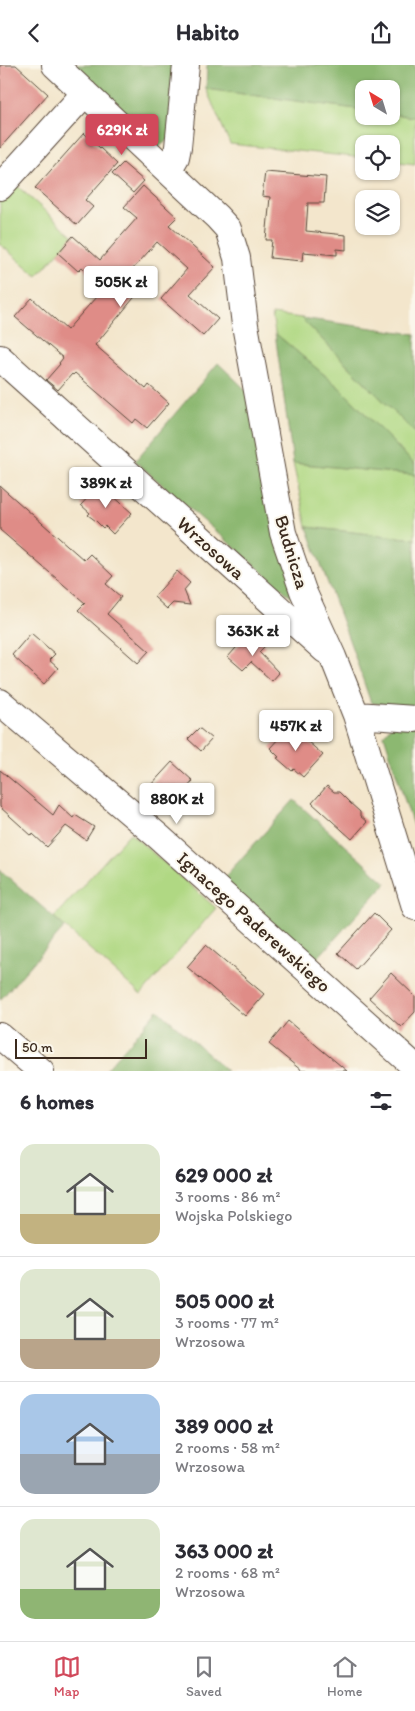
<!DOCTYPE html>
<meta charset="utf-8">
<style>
body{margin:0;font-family:Itim,sans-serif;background:#f7f7f7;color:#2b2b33;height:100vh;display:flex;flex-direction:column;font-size:19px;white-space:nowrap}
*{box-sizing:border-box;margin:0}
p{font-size:16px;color:#7c7c81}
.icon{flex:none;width:28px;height:28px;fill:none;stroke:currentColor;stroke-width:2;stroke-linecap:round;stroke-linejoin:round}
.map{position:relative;height:1006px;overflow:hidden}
.panel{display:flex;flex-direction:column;background:#fff;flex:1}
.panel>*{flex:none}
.needle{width:32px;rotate:322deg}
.fabs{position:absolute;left:355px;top:15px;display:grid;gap:10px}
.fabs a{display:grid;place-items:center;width:45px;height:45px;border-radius:10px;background:#fff;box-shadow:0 1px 4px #0004;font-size:25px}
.scale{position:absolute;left:15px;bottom:12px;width:132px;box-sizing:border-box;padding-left:5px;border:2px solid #3b2a1e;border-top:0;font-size:14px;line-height:18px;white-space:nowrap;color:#3b2a1e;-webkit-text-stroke:4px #fbf7ec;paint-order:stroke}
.price{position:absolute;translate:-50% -42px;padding:0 11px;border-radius:5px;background:#fff;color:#222;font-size:16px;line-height:32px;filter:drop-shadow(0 1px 2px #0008)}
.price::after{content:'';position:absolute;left:50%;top:30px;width:15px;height:11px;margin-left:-8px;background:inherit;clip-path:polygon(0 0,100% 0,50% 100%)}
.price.active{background:#d1495b;color:#fff}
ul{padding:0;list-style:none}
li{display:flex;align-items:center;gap:15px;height:125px;padding:0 20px}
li+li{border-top:1px solid #e1e1e2}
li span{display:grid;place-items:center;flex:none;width:140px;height:100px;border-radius:15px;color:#555}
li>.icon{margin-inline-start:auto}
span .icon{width:60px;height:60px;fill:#fffc;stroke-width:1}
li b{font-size:21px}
h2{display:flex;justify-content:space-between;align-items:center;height:60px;padding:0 20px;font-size:21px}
header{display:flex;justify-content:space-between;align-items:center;height:65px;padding:0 20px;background:#fff;font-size:22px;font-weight:700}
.dock{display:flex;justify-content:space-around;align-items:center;height:70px;border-top:1px solid #e1e1e2;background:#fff;font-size:14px;color:#7c7c81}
.dock a{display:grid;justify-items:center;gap:2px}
.dock .active{color:#d1495b}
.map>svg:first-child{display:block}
.green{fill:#b0d883;stroke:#768150}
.forest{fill:#8cb871;stroke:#647148}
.building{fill:#df8c87}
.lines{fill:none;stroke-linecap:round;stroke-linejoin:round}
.minor-casing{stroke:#574638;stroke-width:28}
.minor{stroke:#fff;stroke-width:26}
.labels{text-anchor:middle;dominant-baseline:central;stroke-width:4;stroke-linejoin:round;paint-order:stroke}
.street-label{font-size:19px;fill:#3b2a1e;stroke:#fbf7ec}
</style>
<header><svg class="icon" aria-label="back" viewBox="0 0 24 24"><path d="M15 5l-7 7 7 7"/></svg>Habito<svg class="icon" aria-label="share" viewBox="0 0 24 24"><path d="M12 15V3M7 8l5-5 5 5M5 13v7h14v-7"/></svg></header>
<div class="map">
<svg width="415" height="1006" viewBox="0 0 415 1006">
<rect width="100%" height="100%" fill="#fbf7ec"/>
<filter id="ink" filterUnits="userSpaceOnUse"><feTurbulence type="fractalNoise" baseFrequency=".02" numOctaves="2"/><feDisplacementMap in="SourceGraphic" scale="10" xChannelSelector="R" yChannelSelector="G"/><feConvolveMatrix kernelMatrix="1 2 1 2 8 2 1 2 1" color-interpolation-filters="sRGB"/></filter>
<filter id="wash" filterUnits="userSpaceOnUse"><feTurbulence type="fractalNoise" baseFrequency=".0096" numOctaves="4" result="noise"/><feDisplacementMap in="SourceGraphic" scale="20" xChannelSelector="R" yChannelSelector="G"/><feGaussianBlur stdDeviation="1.12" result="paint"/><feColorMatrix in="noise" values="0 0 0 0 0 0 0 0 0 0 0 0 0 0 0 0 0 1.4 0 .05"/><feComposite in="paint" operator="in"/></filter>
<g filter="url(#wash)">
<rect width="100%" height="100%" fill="#f3e6cc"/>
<path class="green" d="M206 24 364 45V51H391V49L415 52V99L391 96V79H364V93L230 79Z
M15 119 73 171 37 211 0 179V135Z
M272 249 301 253 415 368V400L341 324 275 268Z
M293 398 415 410V474L307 462Z
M130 768 216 843 141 930 54 852Z"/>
<path class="forest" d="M67 0H179L175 70 157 83Z
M207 0H415V52L391 49V24H364V45L206 24Z
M301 253 415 269V368Z
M275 268 341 324 415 400V410L293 398Z
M218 298 249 328 298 538 135 396Z
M307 462 415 474V644L371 638 352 583Z
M394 657 415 660V767L384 670Z
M294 735 386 818 312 899 221 816Z
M0 805 65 862 0 935Z
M158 945 225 1004 227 1006H105Z"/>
<g id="blocks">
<path class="building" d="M0 0H16L48 29 0 83Z
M84 68 117 99 85 135 93 142 77 160 35 123Z
M123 98 144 116 133 128 112 109Z
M265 107 326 112 324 138H308L306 166 346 170V185L337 184V190L303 187 302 196 270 193 272 175H266L270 132 262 131Z
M143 121 177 152 169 160 215 202 190 229 218 254 203 271 161 234 187 204 157 177 123 215 138 228 95 280 146 324 149 320 169 338 147 363 136 354 133 358 75 308 73 310 72 309 58 325 46 315 60 299 59 298 63 293 15 252 32 233 67 265 104 223 82 202 78 206 58 188 73 171 100 195 137 153 124 142Z
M100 419 132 448 113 469 105 461 103 463 96 456 88 450 90 448 81 440Z
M0 421 84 495 90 489 113 511 106 519 121 532 107 549 149 586 138 598 78 545 85 538 0 465Z
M177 506 190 518 184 525 190 540 173 538 167 544 154 532Z
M31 568 55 589 49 595 58 603 44 619 12 590Z
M249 568 265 581 259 587 279 608 272 616 251 597 243 605 228 592Z
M290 661 323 690 303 712 294 704 292 706 277 693 279 692 270 683Z
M199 663 212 674 201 686 188 674Z
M172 697 193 716 187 723 188 725 178 736 176 734 170 741 149 722Z
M0 705 53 750 59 740 73 753 75 750 94 762 86 775 66 761 47 782 33 769 32 771 0 742Z
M327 721 334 727H339L349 737 360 747V751L367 757 352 774 312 738Z
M374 848 391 865 356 904 338 888Z
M206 880 264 929 245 951 187 902Z
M391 908 415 931V947L401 962 369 933Z
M288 956 317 981 347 1006H302L269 979Z"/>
</g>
</g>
<g filter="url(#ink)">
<use href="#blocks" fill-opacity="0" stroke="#574638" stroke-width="1"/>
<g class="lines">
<defs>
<path id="minor" d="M55 0 217 152 228 164 237 193 245 260 283 468 303 526 333 592 356 650 415 842
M168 106 176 92 178 82 186 0
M0 122 85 28
M0 293 325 585
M0 637 159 772 415 1002
M356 650 415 654
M0 971 41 1006"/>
</defs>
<use href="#minor" class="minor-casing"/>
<use href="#minor" class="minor"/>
</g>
</g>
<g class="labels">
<g class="street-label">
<text transform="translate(211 483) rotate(42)">Wrzosowa</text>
<text transform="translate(292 487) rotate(73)">Budnicza</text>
<text transform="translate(254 857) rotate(42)">Ignacego Paderewskiego</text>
</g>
</g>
</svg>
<div class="fabs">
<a><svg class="needle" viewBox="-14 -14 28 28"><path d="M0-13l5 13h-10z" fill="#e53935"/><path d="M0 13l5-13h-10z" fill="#7c7c81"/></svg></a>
<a><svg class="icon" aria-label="locate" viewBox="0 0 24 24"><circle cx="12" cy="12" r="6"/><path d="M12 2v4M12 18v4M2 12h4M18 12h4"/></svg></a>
<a><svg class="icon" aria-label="layers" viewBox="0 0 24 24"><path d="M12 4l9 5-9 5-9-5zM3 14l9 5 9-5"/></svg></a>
</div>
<div class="scale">50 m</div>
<b class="price active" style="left:122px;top:91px">629K zł</b>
<b class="price" style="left:121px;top:243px">505K zł</b>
<b class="price" style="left:106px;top:444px">389K zł</b>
<b class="price" style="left:253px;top:592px">363K zł</b>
<b class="price" style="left:296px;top:687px">457K zł</b>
<b class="price" style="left:177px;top:760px">880K zł</b>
</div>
<section class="panel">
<h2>6 homes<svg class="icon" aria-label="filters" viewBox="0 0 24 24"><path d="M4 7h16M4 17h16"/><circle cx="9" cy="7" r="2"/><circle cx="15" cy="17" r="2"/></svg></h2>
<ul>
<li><span style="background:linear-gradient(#dfe7d0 70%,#c2b280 0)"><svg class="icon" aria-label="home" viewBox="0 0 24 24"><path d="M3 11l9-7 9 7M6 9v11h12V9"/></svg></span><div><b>629 000 zł</b><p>3 rooms · 86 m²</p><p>Wojska Polskiego</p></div></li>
<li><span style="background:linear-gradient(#dfe7d0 70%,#b9a48a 0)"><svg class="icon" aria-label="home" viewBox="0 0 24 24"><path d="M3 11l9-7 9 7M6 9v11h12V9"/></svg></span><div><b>505 000 zł</b><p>3 rooms · 77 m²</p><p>Wrzosowa</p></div></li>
<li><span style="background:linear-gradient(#a9c7e8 60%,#9aa5b1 0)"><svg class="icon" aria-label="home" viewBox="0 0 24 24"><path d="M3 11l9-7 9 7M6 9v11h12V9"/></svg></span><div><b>389 000 zł</b><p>2 rooms · 58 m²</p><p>Wrzosowa</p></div></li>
<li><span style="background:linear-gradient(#dfe7d0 70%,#8fb573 0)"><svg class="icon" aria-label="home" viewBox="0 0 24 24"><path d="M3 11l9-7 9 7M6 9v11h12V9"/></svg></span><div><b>363 000 zł</b><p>2 rooms · 68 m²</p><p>Wrzosowa</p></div></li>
</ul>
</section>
<nav class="dock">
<a class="active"><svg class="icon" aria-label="map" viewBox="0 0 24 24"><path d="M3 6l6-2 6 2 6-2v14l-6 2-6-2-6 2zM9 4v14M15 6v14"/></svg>Map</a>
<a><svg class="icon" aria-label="saved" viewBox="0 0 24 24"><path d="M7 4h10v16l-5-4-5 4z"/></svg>Saved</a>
<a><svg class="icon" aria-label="home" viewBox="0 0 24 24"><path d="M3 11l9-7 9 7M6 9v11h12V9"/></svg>Home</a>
</nav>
